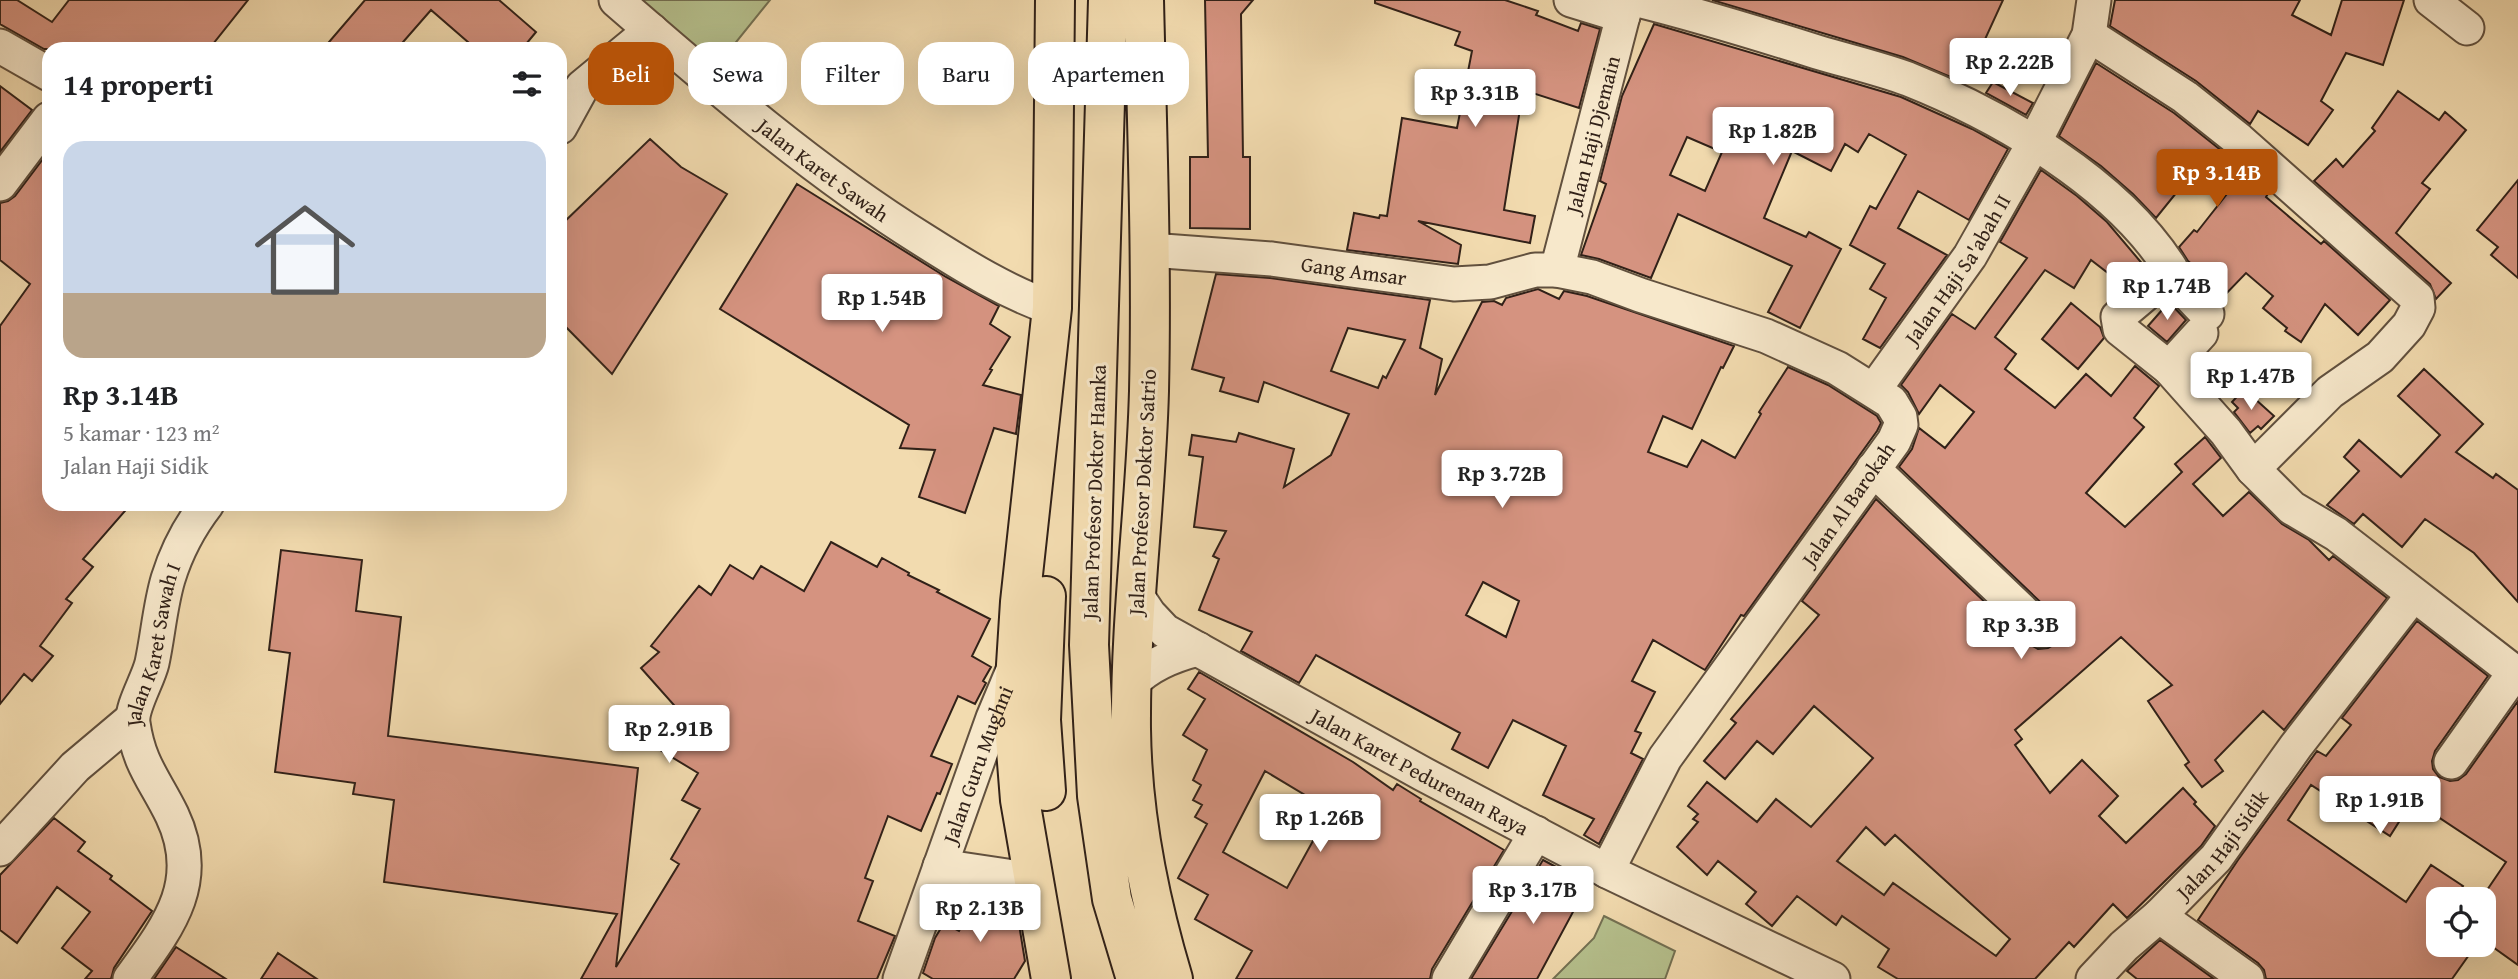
<!DOCTYPE html>
<html lang="id">
<meta charset="utf-8">
<style>
body{margin:0;font-family:"Gentium Book Plus",serif;background:#f2f2f2;color:#202124;height:100vh;display:flex;flex-direction:column;font-size:26px;white-space:nowrap}
*{box-sizing:border-box;margin:0}
p{font-size:23px;color:#757577}
.icon{flex:none;width:38px;height:38px;fill:none;stroke:currentColor;stroke-width:2;stroke-linecap:round;stroke-linejoin:round}
.map{position:relative;flex:1;overflow:hidden}
.details{position:absolute;left:42px;top:42px;width:525px;height:469px;display:flex;flex-direction:column;background:#fff;border-radius:21px;box-shadow:0 7px 28px #0002}
.details>*{flex:none}
.banner{position:absolute;left:588px;top:42px;width:665px;height:63px;display:flex;gap:14px}
.controls{position:absolute;left:2426px;top:887px;display:grid;gap:14px}
.controls a{display:grid;place-items:center;width:70px;height:70px;border-radius:14px;background:#fff;box-shadow:0 7px 28px #0002;font-size:35px}
.price{position:absolute;translate:-50% -60px;padding:0 16px;border-radius:7px;background:#fff;color:#222;font-size:23px;line-height:46px;filter:drop-shadow(0 2px 4px #0008)}
.price::after{content:'';position:absolute;left:50%;top:42px;width:21px;height:16px;margin-left:-10px;background:inherit;clip-path:polygon(0 0,100% 0,50% 100%)}
.price.active{background:#b45309;color:#fff}
ul{padding:0;list-style:none}
li{display:grid;align-content:center;gap:14px;height:371px;padding:0 21px}
li span{display:grid;place-items:center;height:217px;border-radius:21px;color:#555}
li>.icon{margin-inline-start:auto}
span .icon{width:126px;height:126px;fill:#fffc;stroke-width:1}
li b{font-size:30px}
h2{display:flex;justify-content:space-between;align-items:center;height:84px;padding:0 21px;font-size:30px}
.tag{padding:0 24px;border-radius:21px;background:#fff;box-shadow:0 7px 28px #0002;font-size:24px;line-height:63px}
.tag.active{background:#b45309;color:#fff}
.map>svg:first-child{display:block}
.green{fill:#b6c18e;stroke:#747153;stroke-width:2}
.building{fill:#d59380;stroke:#312118;stroke-width:2;fill-rule:evenodd}
.lines{fill:none;stroke-linecap:round;stroke-linejoin:round}
.minor-casing{stroke:#61503e;stroke-width:37}
.major-casing{stroke:#312118;stroke-width:42}
.minor{stroke:#f7e8cb;stroke-width:33}
.major{stroke:#f2dbaf;stroke-width:38}
.labels{text-anchor:middle;dominant-baseline:central;stroke-width:6;stroke-linejoin:round;paint-order:stroke}
.street-label{font-size:21px;fill:#312118;stroke:#f7e8cb}
</style>
<div class="map">
<svg width="2518" height="979" viewBox="0 0 2518 979">
<rect width="100%" height="100%" fill="#f2dbaf"/>
<filter id="stains"><feTurbulence type="fractalNoise" baseFrequency=".00286" numOctaves="4"/><feColorMatrix values="0 0 0 0 .2 0 0 0 0 .09 0 0 0 0 .02 0 0 0 .5 -.17"/></filter>
<radialGradient id="worn" r=".72"><stop offset=".6" stop-color="#630" stop-opacity="0"/><stop offset="1" stop-color="#630" stop-opacity=".3"/></radialGradient>
<path class="green" d="M630 0H770L712 72Z
M1604 916 1675 951 1665 979H1553L1594 938Z"/>
<path class="building" d="M0 0H17L52 22 69 0H248L209 49H44L0 24Z
M365 0H499L536 32 522 49H476L431 10 397 49H323Z
M1205 0H1253L1241 14 1243 157H1250V229L1190 228V157H1208Z
M1375 0H1505L1538 11 1536 15 1578 31 1581 23 1600 29 1579 108 1523 90 1504 210 1535 216 1530 243 1418 221 1461 245 1458 264 1347 250 1354 213 1379 218 1380 215 1387 216 1402 118 1457 128 1472 51 1455 45 1460 32 1375 3Z
M1712 0H2003L1965 83 1903 57Z
M2115 0H2300L2292 15 2331 35 2342 0H2404L2383 65 2346 53 2321 101 2333 110 2308 145 2258 111 2250 124 2196 81 2110 26Z
M1654 24 1901 97 1972 129 2008 149 1969 220 1918 191 1898 228 1947 255 1880 348 1863 339 1886 298 1870 289 1885 264 1850 245 1870 206 1876 209 1906 155 1869 134 1858 152 1845 144 1831 171 1792 151 1764 218 1806 237 1809 232 1841 249 1800 328 1768 312 1792 266 1678 214 1651 278 1599 259 1581 255 1606 184 1600 181 1622 96ZM1687 137 1722 152 1705 191 1670 175Z
M2096 63 2174 113 2227 155 2269 192 2266 197 2321 244 2324 241 2390 300 2358 335 2325 304 2301 342 2285 331 2287 328 2263 308 2273 296 2246 273 2221 299 2216 296 2195 274 2199 270 2188 261 2179 247 2194 230 2197 232 2234 185 2202 161 2156 218 2133 194 2101 166 2059 136Z
M1993 82 2033 103 2026 115 1986 93Z
M0 86 32 110 0 152Z
M2398 91 2439 120 2445 112 2466 130 2422 183 2430 189 2396 233 2451 283 2436 299 2430 284 2314 181 2336 159 2343 167 2375 131 2372 128Z
M650 139 681 167 727 194 612 374 560 321V226Z
M49 151V504H131L83 559 93 567 66 599 72 603 40 646 53 656 32 681 24 674 0 704V326L30 284 0 260V203L8 201 15 196Z
M2041 170 2077 196 2107 222 2145 267 2131 281 2113 266 2108 273 2091 260 2074 288 2045 270 1995 337 2016 354 2005 369 2055 408 2086 374 2111 396 2135 366 2159 386 2134 418 2144 427 2086 493 2125 527 2182 472 2175 464 2205 437 2221 458 2193 484 2223 516 2249 492 2282 524 2309 540 2329 560 2333 556 2387 598 2284 730 2263 711 2215 760 2223 771 2202 787 2185 765 2189 762 2148 701 2172 685 2121 637 2015 730 2022 739 2015 745 2050 793 2082 760 2118 796 2099 816 2126 843 2183 788 2196 802 2194 804 2215 826 2201 846 2127 918 2113 904 2074 947 2069 942 2035 979H1898L1878 967 1889 949 1842 916 1836 925 1797 896 1772 926 1746 904 1756 892 1718 861 1707 875 1677 847 1698 822 1693 819 1698 814 1688 806 1707 782 1757 822 1776 799 1811 827 1873 758 1814 706 1773 754 1757 741 1725 779 1704 761 1736 723 1731 719 1819 615 1802 601 1876 499 2029 644 2038 649 2048 648 2055 644 2060 635 2061 625 2055 616 1899 467 1912 449 1919 428 1945 448 1974 412 1940 385 1919 414 1908 392 1901 385 1952 314 1975 329 2027 258 2000 242ZM1866 827 1885 845 1895 835 2010 939 1996 956 1893 883 1884 895 1837 861Z
M2518 180V278L2491 255 2498 247 2477 230Z
M797 184 946 277 999 306 990 324 1010 337 990 369 992 370 983 385 1021 395 1016 434 994 428 965 513 919 497 935 450 900 448 909 425 720 309Z
M1216 274 1270 278 1430 300 1420 348 1442 359 1435 395 1482 302 1494 301 1502 305 1506 298 1538 289 1559 299 1564 291 1587 296 1734 346 1723 368 1721 367 1692 429 1663 416 1648 452 1687 467 1702 440 1735 458 1761 414 1759 412 1788 367 1828 385 1877 416 1881 423 1877 431 1744 616 1741 615 1705 670 1653 640 1632 681 1655 692 1635 731 1641 733 1631 753 1643 759 1599 844 1584 835 1594 819 1543 795 1566 746 1513 720 1488 768 1452 749 1460 733 1316 655 1299 683 1241 651 1252 632 1199 610 1219 559 1213 556 1226 531 1194 527 1203 457 1189 455 1192 435 1236 442 1239 433 1294 449 1284 487 1331 455 1349 414 1264 382 1258 402 1220 391 1224 378 1192 369ZM1348 328 1405 340 1386 378 1383 376 1378 388 1331 371ZM1483 582 1519 601 1506 637 1466 615Z
M2169 302 2186 320 2167 342 2148 326Z
M2071 303 2100 327 2104 338 2078 369 2042 339Z
M2424 369 2483 424 2456 452 2493 478 2496 474 2518 490V602L2474 553 2425 519 2402 547 2363 514 2354 524 2327 505 2359 471 2344 457 2359 440 2401 477 2440 435 2398 396Z
M2244 389 2274 416 2261 429 2258 426 2250 433 2234 412 2238 408 2232 402Z
M831 542 877 567 882 558 909 573 908 575 939 590 937 592 990 619 972 656 991 667 983 681 986 683 975 704 958 696 931 756 952 764 940 794 937 793 921 831 888 816 865 878 873 881 858 921 895 936 877 979H581L617 914 384 882 394 800 353 794 355 783 275 772 290 653 269 650 281 550 362 560 356 611 401 617 388 736 638 768 616 967 679 864 671 859 700 809 682 800 698 773 660 750 682 714 641 668 659 652 651 646 699 586 711 595 730 565 753 579 761 566 804 591Z
M2417 621 2488 676 2435 751 2432 761 2433 769 2439 777 2450 781 2458 780 2466 774 2518 701V965L2483 940V896L2506 862 2435 815 2433 818 2411 803 2390 836 2311 785 2288 820 2406 902 2431 865 2463 886 2454 900H2438V945H2476L2452 979H2266L2264 970 2258 963 2198 920 2238 860 2317 751 2326 756 2351 725 2342 718Z
M1199 672 1353 762 1393 790 1397 784 1421 799 1420 801 1504 850 1432 969 1430 979H1236L1252 951 1195 919 1208 895 1178 878 1207 824 1195 817 1202 805 1193 800 1201 785 1193 780 1207 750 1183 735 1205 699 1188 689ZM1265 771 1330 810 1287 888 1223 852Z
M54 818 85 842 78 851 112 876 110 879 152 911 114 968 111 979H85L92 971 62 948 90 912 57 887 17 943 0 930V875Z
M1543 860 1588 884 1537 979H1471Z
M980 893 1015 900 1025 961 1014 979H933L923 973 935 938 944 923 959 931Z
M2160 940 2214 979H2137L2127 971Z
M176 947 226 979H154Z
M278 953 317 979H261Z"/>
<g class="lines">
<defs>
<g id="minor">
<path id="s1" d="M616 0C715 86 814 172 925 241 966 267 1006 292 1052 308"/>
<path d="M1571 0 1623 16"/>
<path d="M1638 0C1698 15 1757 33 1817 52 1847 61 1878 68 1908 79 2001 116 2117 183 2171 269L2169 274 2207 314"/>
<path d="M2431 0 2467 28"/>
<path d="M2089 35 2185 97 2239 140 2417 298 2418 308 2409 325 2380 357 2330 392 2253 469"/>
<path d="M0 46 49 74"/>
<path d="M560 127 582 87 651 30"/>
<path d="M0 184 49 119"/>
<path id="s2" d="M1150 250 1272 259 1454 284 1490 282 1535 270H1557L1592 277 1640 295 1766 336 1837 368 1891 402 1900 417 1901 425 1894 441 1665 758 1607 871"/>
<path id="s3" d="M1557 270 1627 0"/>
<path d="M2169 274 2118 317 2120 329 2169 368 2226 432 2253 469 2292 508 2336 534 2518 675"/>
<path d="M2169 368 2201 333"/>
<path id="s4" d="M1874 390 1970 256 2034 143 2089 35 2094 0"/>
<path d="M1873 469 2042 630"/>
<path id="s5" d="M1137 596 1149 614 1165 631 1423 774 1607 871 1833 979"/>
<path d="M1132 683C1149 665 1174 655 1198 649"/>
<path d="M2451 762 2514 673"/>
<path d="M0 849 75 767 132 719"/>
<path d="M940 866 1034 880"/>
<path d="M2159 916 2247 979"/>
<path id="s6" d="M130 979C168 927 204 882 172 815 155 780 139 765 133 723 131 707 148 680 152 663 158 635 160 606 168 579 176 553 190 526 207 504"/>
<path id="s7" d="M900 979 993 718 1011 675"/>
<path d="M1449 979 1536 833"/>
<path id="s8" d="M2093 979 2124 946 2159 916 2216 858 2296 746 2413 595"/>
</g>
<path id="major" d="M1108 0 1089 645 1097 796 1112 899 1136 979
M1144 0C1147 130 1152 261 1149 391 1146 504 1130 616 1131 729 1132 813 1149 899 1173 979
M1046 791 1041 720 1046 596
M1051 979 1020 800 1013 712 1020 602 1052 308 1055 0"/>
</defs>
<use href="#minor" class="minor-casing"/>
<use href="#major" class="major-casing"/>
<use href="#minor" class="minor"/>
<use href="#major" class="major"/>
</g>
<g class="labels">
<g class="street-label">
<text stroke="none"><textPath href="#s3" startOffset="140">Jalan Haji Djemain</textPath></text>
<text stroke="none"><textPath href="#s1" startOffset="268">Jalan Karet Sawah</textPath></text>
<text stroke="none"><textPath href="#s4" startOffset="147">Jalan Haji Sa'abah II</textPath></text>
<text stroke="none"><textPath href="#s2" startOffset="205">Gang Amsar</textPath></text>
<text transform="translate(1094 492) rotate(-88)">Jalan Profesor Doktor Hamka</text>
<text transform="translate(1142 492) rotate(-87)">Jalan Profesor Doktor Satrio</text>
<text transform="translate(1848 504) rotate(-55)">Jalan Al Barokah</text>
<text stroke="none"><textPath href="#s6" startOffset="362">Jalan Karet Sawah I</textPath></text>
<text stroke="none"><textPath href="#s7" startOffset="228">Jalan Guru Mughni</textPath></text>
<text stroke="none"><textPath href="#s5" startOffset="336">Jalan Karet Pedurenan Raya</textPath></text>
<text stroke="none"><textPath href="#s8" startOffset="187">Jalan Haji Sidik</textPath></text>
</g>
</g>
<rect width="100%" height="100%" filter="url(#stains)"/>
<rect width="100%" height="100%" fill="url(#worn)"/>
</svg>
<div class="controls">
<a><svg class="icon" aria-label="locate" viewBox="0 0 24 24"><circle cx="12" cy="12" r="6"/><path d="M12 2v4M12 18v4M2 12h4M18 12h4"/></svg></a>
</div>
<b class="price" style="left:2010px;top:98px">Rp 2.22B</b>
<b class="price" style="left:1475px;top:129px">Rp 3.31B</b>
<b class="price" style="left:1773px;top:167px">Rp 1.82B</b>
<b class="price active" style="left:2217px;top:209px">Rp 3.14B</b>
<b class="price" style="left:2167px;top:322px">Rp 1.74B</b>
<b class="price" style="left:882px;top:334px">Rp 1.54B</b>
<b class="price" style="left:2251px;top:412px">Rp 1.47B</b>
<b class="price" style="left:1502px;top:510px">Rp 3.72B</b>
<b class="price" style="left:2021px;top:661px">Rp 3.3B</b>
<b class="price" style="left:669px;top:765px">Rp 2.91B</b>
<b class="price" style="left:2380px;top:836px">Rp 1.91B</b>
<b class="price" style="left:1320px;top:854px">Rp 1.26B</b>
<b class="price" style="left:1533px;top:926px">Rp 3.17B</b>
<b class="price" style="left:980px;top:944px">Rp 2.13B</b>
<div class="banner">
<a class="tag active">Beli</a>
<a class="tag">Sewa</a>
<a class="tag">Filter</a>
<a class="tag">Baru</a>
<a class="tag">Apartemen</a>
</div>
<section class="details">
<h2>14 properti<svg class="icon" aria-label="filters" viewBox="0 0 24 24"><path d="M4 7h16M4 17h16"/><circle cx="9" cy="7" r="2"/><circle cx="15" cy="17" r="2"/></svg></h2>
<ul>
<li><span style="background:linear-gradient(#c9d6e8 70%,#b9a48a 0)"><svg class="icon" aria-label="home" viewBox="0 0 24 24"><path d="M3 11l9-7 9 7M6 9v11h12V9"/></svg></span><div><b>Rp 3.14B</b><p>5 kamar · 123 m²</p><p>Jalan Haji Sidik</p></div></li>
</ul>
</section>
</div>
